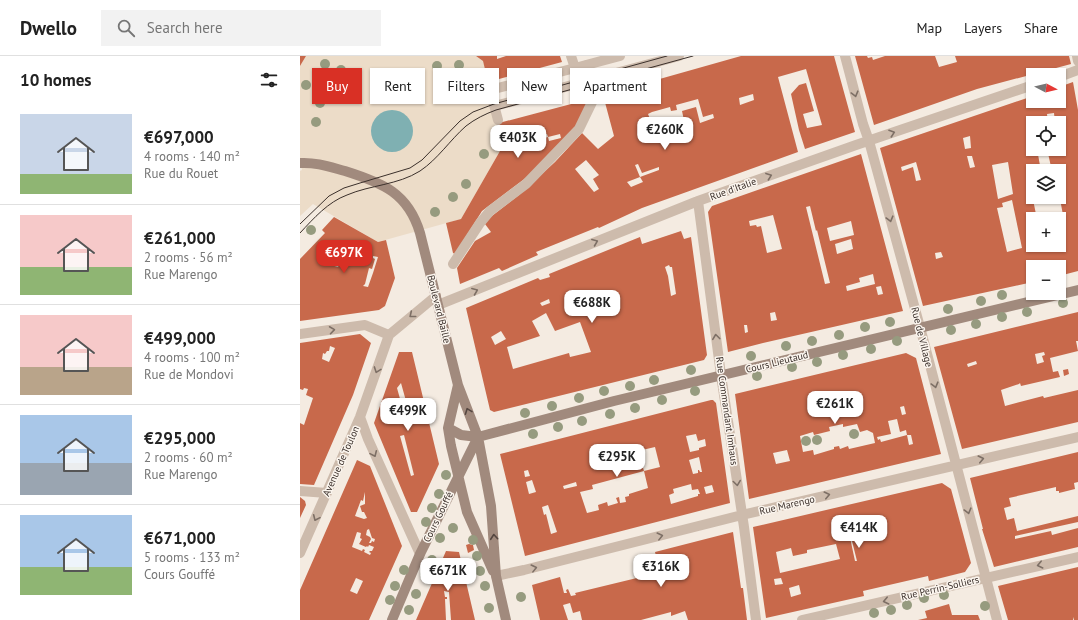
<!DOCTYPE html>
<meta charset="utf-8">
<style>
body{margin:0;font-family:"PT Sans",sans-serif;background:#f2f2f2;color:#222;height:100vh;display:flex;flex-direction:column;font-size:15px;white-space:nowrap}
*{box-sizing:border-box;margin:0}
p{font-size:13px;color:#767676}
.icon{flex:none;width:22px;height:22px;fill:none;stroke:currentColor;stroke-width:2;stroke-linecap:round;stroke-linejoin:round}
.map{position:relative;flex:1;overflow:hidden}
.panel{display:flex;flex-direction:column;background:#fff;width:300px}
.panel>*{flex:none}
.banner{position:absolute;left:12px;top:12px;width:380px;height:36px;display:flex;gap:8px}
.needle{width:26px;rotate:97deg}
.fabs{position:absolute;left:726px;top:12px;display:grid;gap:8px}
.fabs a{display:grid;place-items:center;width:40px;height:40px;border-radius:0px;background:#fff;box-shadow:0 1px 3px #0004;font-size:20px}
.price{position:absolute;translate:-50% -34px;padding:0 9px;border-radius:8px;background:#fff;color:#222;font-size:13px;line-height:26px;filter:drop-shadow(0 1px 2px #0008)}
.price::after{content:'';position:absolute;left:50%;top:24px;width:12px;height:9px;margin-left:-6px;background:inherit;clip-path:polygon(0 0,100% 0,50% 100%)}
.price.active{background:#d93025;color:#fff}
ul{padding:0;list-style:none}
li{display:flex;align-items:center;gap:12px;height:100px;padding:0 20px}
li+li{border-top:1px solid #e0e0e0}
li span{display:grid;place-items:center;flex:none;width:112px;height:80px;border-radius:0px;color:#555}
li>.icon{margin-inline-start:auto}
span .icon{width:48px;height:48px;fill:#fffc;stroke-width:1}
li b{font-size:17px}
h2{display:flex;justify-content:space-between;align-items:center;height:48px;padding:0 20px;font-size:17px}
.tag{padding:0 14px;border-radius:0px;background:#fff;box-shadow:0 1px 3px #0004;font-size:14px;line-height:36px}
.tag.active{background:#d93025;color:#fff}
header{display:flex;align-items:center;gap:24px;box-sizing:border-box;height:56px;padding:0 20px;background:#fff;border-bottom:1px solid #e0e0e0}
header strong{font-size:19px}
nav{display:flex;gap:22px;margin-inline-start:auto;font-size:14px}
.search{width:280px;height:36px;background:#f2f2f2;display:flex;align-items:center;gap:10px;box-sizing:border-box;padding:0 14px;border-radius:0px;color:#767676;font-size:15px}
main{display:flex;flex:1;min-height:0}
.map>svg:first-child{display:block}
.plaza{fill:#ecdcc8}
.water{fill:#7fb0b2}
.building{fill:#c8694b;fill-rule:evenodd}
.lines{fill:none;stroke-linecap:round;stroke-linejoin:round}
.pedestrian{stroke:#cdbbac;stroke-width:10}
.minor{stroke:#cdbbac;stroke-width:10}
.secondary{stroke:#a18a7d;stroke-width:10}
.tram{stroke:#3b302b;stroke-width:1}
.tree{fill:#969b7f}
.oneway{stroke:#7d6f65}
.oneway2{stroke:#544640}
.labels{text-anchor:middle;dominant-baseline:central;stroke-width:3;stroke-linejoin:round;paint-order:stroke}
.street-label{font-size:10px;fill:#3b302b;stroke:#fbf5ee}
</style>
<header>
<strong>Dwello</strong>
<div class="search"><svg class="icon" aria-label="search" viewBox="0 0 24 24"><circle cx="10" cy="10" r="6"/><path d="M15 15l6 6"/></svg>Search here</div>
<nav><a>Map</a><a>Layers</a><a>Share</a></nav>
</header>
<main>
<section class="panel">
<h2>10 homes<svg class="icon" aria-label="filters" viewBox="0 0 24 24"><path d="M4 7h16M4 17h16"/><circle cx="9" cy="7" r="2"/><circle cx="15" cy="17" r="2"/></svg></h2>
<ul>
<li><span style="background:linear-gradient(#c9d6e8 75%,#8fb573 0)"><svg class="icon" aria-label="home" viewBox="0 0 24 24"><path d="M3 11l9-7 9 7M6 9v11h12V9"/></svg></span><div><b>€697,000</b><p>4 rooms · 140 m²</p><p>Rue du Rouet</p></div></li>
<li><span style="background:linear-gradient(#f6c9c9 65%,#8fb573 0)"><svg class="icon" aria-label="home" viewBox="0 0 24 24"><path d="M3 11l9-7 9 7M6 9v11h12V9"/></svg></span><div><b>€261,000</b><p>2 rooms · 56 m²</p><p>Rue Marengo</p></div></li>
<li><span style="background:linear-gradient(#f6c9c9 65%,#b9a48a 0)"><svg class="icon" aria-label="home" viewBox="0 0 24 24"><path d="M3 11l9-7 9 7M6 9v11h12V9"/></svg></span><div><b>€499,000</b><p>4 rooms · 100 m²</p><p>Rue de Mondovi</p></div></li>
<li><span style="background:linear-gradient(#a9c7e8 60%,#9aa5b1 0)"><svg class="icon" aria-label="home" viewBox="0 0 24 24"><path d="M3 11l9-7 9 7M6 9v11h12V9"/></svg></span><div><b>€295,000</b><p>2 rooms · 60 m²</p><p>Rue Marengo</p></div></li>
<li><span style="background:linear-gradient(#a9c7e8 65%,#8fb573 0)"><svg class="icon" aria-label="home" viewBox="0 0 24 24"><path d="M3 11l9-7 9 7M6 9v11h12V9"/></svg></span><div><b>€671,000</b><p>5 rooms · 133 m²</p><p>Cours Gouffé</p></div></li>
</ul>
</section>
<div class="map">
<svg width="778" height="564" viewBox="0 0 778 564">
<rect width="100%" height="100%" fill="#f4ebe1"/>
<path class="plaza" d="M6 0H176L183 5 204 88 161 163 78 186 13 148 0 160V115L2 114 0 106V10Z"/>
<path class="water" d="M71 75a21 21 0 1 1 42 0a21 21 0 1 1-42 0Z"/>
<path class="building" d="M0 0H6L0 10Z
M176 0H197V3L206 0H260L262 6 188 26 183 5Z
M441 0H534L555 76 505 93 499 74 491 38 499 29 506 27 514 55 503 58 507 72 522 69 506 13 478 21 498 96 342 152 299 172 298 171 236 196 238 199 202 215 199 212 160 228 157 212 175 185 191 176 185 168 188 163 219 139 255 106 282 77 298 93 314 80 303 39ZM453 38 454 44 440 49 439 42ZM398 43 403 61 413 58 414 62 400 67 396 51 382 55 385 69 371 73 370 68 365 69 364 64 355 67 353 62 350 63 348 58 352 56 370 51 371 55 377 54 376 49ZM349 66 350 70 341 72 339 68ZM286 104 299 119 293 123 299 133 294 136 275 113ZM338 108 342 117 359 111V114L340 121 343 126 331 131 327 126 340 121 335 109Z
M555 0H567L568 2 572 1 573 4 585 0H635L639 11 657 6 655 0H769L771 8 677 33 574 69Z
M168 13 175 16 176 19 175 22 164 18 166 15Z
M773 26 778 54V215L759 220V211H733V226L623 250 580 92 733 40V45H759V31ZM754 57 755 67H759V93H747L752 115H759V141H757V144L760 143 763 159 743 162 759 163V189H733V163H737L731 134H733V115H741L737 93H733V67H748L747 58ZM670 80 671 92 665 93 663 82ZM667 100H672L675 111 670 112ZM616 106 621 124 616 125 613 111 602 115 601 111ZM708 106 713 138 698 143 692 109ZM712 144 722 192 707 196 697 152 703 151 702 147ZM641 196 643 201 636 203 635 197Z
M290 43 276 71 227 121 182 155 155 198 153 197 146 167 161 163 204 88 199 67ZM247 78 248 81 219 88V86ZM260 78 261 82 249 85 248 81Z
M561 98 603 255 463 287 428 296 408 156 412 150ZM510 150 516 175 517 174 530 227 525 228 506 151ZM473 159 482 193 467 197 461 170 457 171 456 169 450 170 449 165ZM551 165 554 179 530 185 527 172ZM551 183 553 193 537 198 535 188ZM573 218 575 228 547 235 546 230 560 226 559 222ZM581 230 583 238 578 239 576 231ZM475 256 477 264 471 265 470 257ZM444 269H447L448 276 445 277Z
M34 161 78 186 86 184 95 222 85 250 79 254 0 265V203L25 177 22 174ZM73 200 78 201 73 217 68 231 63 230 65 228 69 212 72 213 75 203 73 202ZM33 203 40 207 38 211 31 209Z
M381 175 384 183 391 181 407 299 404 304 194 356 190 354 166 252 238 222 240 224 250 221 249 218 340 181 342 188ZM369 209 370 211H372L376 238 371 240 368 220 365 211ZM249 243 250 247 242 250 240 247ZM246 257 255 275 280 266 291 296 270 301 269 297 213 313 207 291 240 280 232 265ZM201 275 206 283 195 289 191 281Z
M778 256V285H776L778 295 750 302 753 316 758 315 760 321 721 330 720 327 719 328 701 334 705 350 743 340 744 342 778 334V366L662 393 634 291ZM744 296 745 299 742 300 744 306 737 308 735 298ZM676 305 677 308 668 311 667 308Z
M60 278 71 287 53 339 14 429 0 428V367L4 369 13 342 6 339 8 333 4 332 3 334 0 333V287ZM30 290 35 292 29 306 22 303 23 297 25 298 27 295H29Z
M99 296H112L139 408 117 456H111L74 367ZM101 327 106 345 113 362 105 364 104 360 108 359 104 346 102 347 103 349 102 350 97 332ZM104 379 114 419 111 420 100 380Z
M606 297 616 302 641 398 449 443 435 338ZM536 348 538 356 520 361 518 353ZM604 350 606 358 602 359 600 351ZM597 363 600 376 606 374 607 379H611L613 388 609 389 607 379 581 386 580 383 578 384 577 381 591 378 588 365ZM543 368V371L557 368 560 376 567 374 573 377 575 387 549 393 548 390 540 393 539 390 534 391V393L514 399 513 394 503 396 500 380 513 376 514 379 530 375 529 371ZM487 394 490 405 476 408 473 397Z
M768 313 769 318 764 320 763 314Z
M411 344H413L416 347 430 447 225 500 200 398ZM396 378 398 385 405 383 406 390 399 392V394L390 396 386 380ZM316 390 318 399 324 397 327 409 325 410V412L313 415 309 400 315 398 313 391ZM355 391 360 411 344 415 348 432 329 438V440L325 441 326 446 320 447 319 441 316 442 318 447 308 450 307 446 298 449 299 454 287 457 280 436 293 433 292 429 344 415 338 395ZM399 401 402 416H400L399 414H398V417L393 418 389 404ZM228 414 230 420 225 421 224 415ZM232 424 236 436 229 438 226 426ZM276 426 277 430 264 433 263 430ZM391 428 392 434 398 433 400 438H398V440L371 448 369 439 374 437 373 433ZM412 429 414 436 406 438 404 431ZM248 449 257 476 251 478 246 458 244 459 242 451Z
M778 396V426L774 427 775 433 759 437V435H756V431L709 442 711 450 704 452 707 464 714 462 717 475 778 460V466L715 480V483L751 475 752 479 778 472V491L694 511 682 473H683L670 422Z
M57 404 70 410 102 490 69 564H0V534ZM65 436V448L60 450 62 456H64L67 462 64 463 55 460 61 444 63 445ZM69 473 72 482 75 483 74 486 72 485 71 487H69L71 483 70 481 66 479 67 474ZM57 476 61 477 60 482 62 483 59 488 66 491 67 490 68 491 69 489 74 491 72 495H70L69 496 71 497 70 499 64 496 65 494 63 493 62 495 52 491ZM56 522 63 525 57 538 50 535Z
M642 427 651 433 671 507 665 516 629 525 628 520 563 535 564 540 466 562 453 471ZM549 477H550L557 505H555ZM536 488 540 503 480 517 476 496 491 492 493 500 507 497V494ZM481 522 483 528 475 529 474 523ZM499 529 501 538 491 541 489 532Z
M0 441 5 445 6 449 0 462Z
M433 476 441 532H443L447 564H388L385 555 371 560V556L341 564H282L280 555 273 557 270 547 263 549 268 564H240L232 529 260 521 264 537H267L266 534 268 533 271 540 276 539 275 537 341 521 338 511 346 509 348 519 360 516 355 496Z
M169 488 173 489 174 494 168 497 166 489Z
M146 495 159 496 175 564H151L149 536 144 535 145 541H147V543H145L146 564H116Z
M778 511V564H774V561L773 564H708L698 530Z
M649 548 652 559H678L680 564H618L627 562 625 555Z"/>
<g class="lines">
<path class="pedestrian" d="M195 50 379 0
M198 64 190 34 275 12
M153 208 180 167 190 155 226 128 279 73 295 40 287 9"/>
<path class="minor" d="M271 0 275 12 320 0
M545 0 563 68 569 85 620 271 697 564
M777 0 778 5
M759 21 778 14
M398 145 421 319 444 471 456 564
M138 249 398 145 556 89 733 29
M0 278 65 269 89 279
M60 361 68 383 120 498
M0 435 27 437
M0 497 60 361 89 279 136 240
M196 520 224 514 442 459 778 381
M502 564 778 501"/>
<path class="secondary" d="M0 107C16 106 30 111 45 115 83 127 108 137 120 177L158 329 178 381 191 450 196 520 206 564
M158 329 148 372 151 390 167 456 193 515
M148 372 161 379 178 381 314 345 778 234
M92 564 120 498 178 381"/>
<path class="tram" d="M0 168 29 140 44 132 60 127 110 112 122 104 160 65 173 56 194 48 367 0
M0 177C14 162 28 146 47 139 70 129 98 129 120 115 138 103 150 84 166 70 175 63 185 58 196 54L393 0"/>
</g>
<g class="tree">
<circle cx="25" cy="8" r="5"/>
<circle cx="159" cy="9" r="5"/>
<circle cx="137" cy="10" r="5"/>
<circle cx="41" cy="14" r="5"/>
<circle cx="31" cy="27" r="5"/>
<circle cx="153" cy="28" r="5"/>
<circle cx="6" cy="29" r="5"/>
<circle cx="171" cy="29" r="5"/>
<circle cx="20" cy="47" r="5"/>
<circle cx="16" cy="66" r="5"/>
<circle cx="184" cy="98" r="5"/>
<circle cx="166" cy="128" r="5"/>
<circle cx="153" cy="141" r="5"/>
<circle cx="135" cy="156" r="5"/>
<circle cx="11" cy="174" r="5"/>
<circle cx="702" cy="239" r="5"/>
<circle cx="681" cy="245" r="5"/>
<circle cx="763" cy="247" r="5"/>
<circle cx="648" cy="253" r="5"/>
<circle cx="727" cy="256" r="5"/>
<circle cx="702" cy="261" r="5"/>
<circle cx="590" cy="266" r="5"/>
<circle cx="676" cy="268" r="5"/>
<circle cx="565" cy="271" r="5"/>
<circle cx="651" cy="274" r="5"/>
<circle cx="539" cy="279" r="5"/>
<circle cx="512" cy="285" r="5"/>
<circle cx="597" cy="285" r="5"/>
<circle cx="486" cy="290" r="5"/>
<circle cx="571" cy="293" r="5"/>
<circle cx="543" cy="299" r="5"/>
<circle cx="451" cy="300" r="5"/>
<circle cx="517" cy="306" r="5"/>
<circle cx="492" cy="311" r="5"/>
<circle cx="391" cy="314" r="5"/>
<circle cx="457" cy="320" r="5"/>
<circle cx="354" cy="324" r="5"/>
<circle cx="330" cy="330" r="5"/>
<circle cx="304" cy="335" r="5"/>
<circle cx="395" cy="335" r="5"/>
<circle cx="279" cy="342" r="5"/>
<circle cx="362" cy="344" r="5"/>
<circle cx="252" cy="350" r="5"/>
<circle cx="335" cy="352" r="5"/>
<circle cx="225" cy="357" r="5"/>
<circle cx="310" cy="358" r="5"/>
<circle cx="282" cy="365" r="5"/>
<circle cx="258" cy="371" r="5"/>
<circle cx="233" cy="378" r="5"/>
<circle cx="554" cy="378" r="5"/>
<circle cx="517" cy="384" r="5"/>
<circle cx="506" cy="385" r="5"/>
<circle cx="146" cy="419" r="5"/>
<circle cx="139" cy="438" r="5"/>
<circle cx="132" cy="452" r="5"/>
<circle cx="126" cy="466" r="5"/>
<circle cx="153" cy="472" r="5"/>
<circle cx="140" cy="482" r="5"/>
<circle cx="173" cy="484" r="5"/>
<circle cx="177" cy="500" r="5"/>
<circle cx="132" cy="504" r="5"/>
<circle cx="104" cy="514" r="5"/>
<circle cx="180" cy="515" r="5"/>
<circle cx="125" cy="519" r="5"/>
<circle cx="95" cy="530" r="5"/>
<circle cx="185" cy="530" r="5"/>
<circle cx="116" cy="538" r="5"/>
<circle cx="644" cy="539" r="5"/>
<circle cx="221" cy="541" r="5"/>
<circle cx="624" cy="542" r="5"/>
<circle cx="90" cy="544" r="5"/>
<circle cx="607" cy="549" r="5"/>
<circle cx="685" cy="550" r="5"/>
<circle cx="189" cy="552" r="5"/>
<circle cx="109" cy="554" r="5"/>
<circle cx="591" cy="554" r="5"/>
<circle cx="574" cy="557" r="5"/>
</g>
<defs><path id="oneway-chevron" d="M-2-3.5L2.5 0L-2 3.5" fill="none" stroke-width="1.6" stroke-linecap="round" stroke-linejoin="round"/></defs>
<g class="oneway">
<use href="#oneway-chevron" transform="translate(555 38) rotate(75)"/>
<use href="#oneway-chevron" transform="translate(592 77) rotate(-19)"/>
<use href="#oneway-chevron" transform="translate(469 120) rotate(-20)"/>
<use href="#oneway-chevron" transform="translate(590 163) rotate(75)"/>
<use href="#oneway-chevron" transform="translate(295 186) rotate(-22)"/>
<use href="#oneway-chevron" transform="translate(175 235) rotate(-22)"/>
<use href="#oneway-chevron" transform="translate(112 259) rotate(141)"/>
<use href="#oneway-chevron" transform="translate(32 274) rotate(-8)"/>
<use href="#oneway-chevron" transform="translate(416 281) rotate(-97)"/>
<use href="#oneway-chevron" transform="translate(77 314) rotate(110)"/>
<use href="#oneway-chevron" transform="translate(635 329) rotate(75)"/>
<use href="#oneway-chevron" transform="translate(74 398) rotate(66)"/>
<use href="#oneway-chevron" transform="translate(681 403) rotate(-13)"/>
<use href="#oneway-chevron" transform="translate(437 427) rotate(82)"/>
<use href="#oneway-chevron" transform="translate(527 439) rotate(-13)"/>
<use href="#oneway-chevron" transform="translate(668 455) rotate(75)"/>
<use href="#oneway-chevron" transform="translate(16 462) rotate(114)"/>
<use href="#oneway-chevron" transform="translate(360 480) rotate(-14)"/>
<use href="#oneway-chevron" transform="translate(740 509) rotate(167)"/>
<use href="#oneway-chevron" transform="translate(234 512) rotate(-14)"/>
<use href="#oneway-chevron" transform="translate(586 545) rotate(167)"/>
</g>
<g class="oneway2">
<use href="#oneway-chevron" transform="translate(168 355) rotate(-111)"/>
<use href="#oneway-chevron" transform="translate(194 481) rotate(-95)"/>
</g>
<g class="labels">
<g class="street-label">
<text transform="translate(433 133) rotate(-20)">Rue d'Italie</text>
<text transform="translate(139 253) rotate(76)">Boulevard Baille</text>
<text transform="translate(622 281) rotate(76)">Rue de Village</text>
<text transform="translate(477 306) rotate(-14)">Cours Lieutaud</text>
<text transform="translate(427 355) rotate(82)">Rue Commandant Imhaus</text>
<text transform="translate(41 405) rotate(-66)">Avenue de Toulon</text>
<text transform="translate(487 449) rotate(-13)">Rue Marengo</text>
<text transform="translate(138 461) rotate(-64)">Cours Gouffé</text>
<text transform="translate(640 532) rotate(-13)">Rue Perrin-Solliers</text>
</g>
</g>
</svg>
<div class="fabs">
<a><svg class="needle" viewBox="-14 -14 28 28"><path d="M0-13l5 13h-10z" fill="#e53935"/><path d="M0 13l5-13h-10z" fill="#767676"/></svg></a>
<a><svg class="icon" aria-label="locate" viewBox="0 0 24 24"><circle cx="12" cy="12" r="6"/><path d="M12 2v4M12 18v4M2 12h4M18 12h4"/></svg></a>
<a><svg class="icon" aria-label="layers" viewBox="0 0 24 24"><path d="M12 4l9 5-9 5-9-5zM3 14l9 5 9-5"/></svg></a>
<a>+</a>
<a>−</a>
</div>
<b class="price" style="left:365px;top:95px">€260K</b>
<b class="price" style="left:218px;top:103px">€403K</b>
<b class="price active" style="left:44px;top:218px">€697K</b>
<b class="price" style="left:292px;top:268px">€688K</b>
<b class="price" style="left:535px;top:369px">€261K</b>
<b class="price" style="left:108px;top:376px">€499K</b>
<b class="price" style="left:317px;top:422px">€295K</b>
<b class="price" style="left:559px;top:493px">€414K</b>
<b class="price" style="left:361px;top:532px">€316K</b>
<b class="price" style="left:148px;top:536px">€671K</b>
<div class="banner">
<a class="tag active">Buy</a>
<a class="tag">Rent</a>
<a class="tag">Filters</a>
<a class="tag">New</a>
<a class="tag">Apartment</a>
</div>
</div>
</main>
